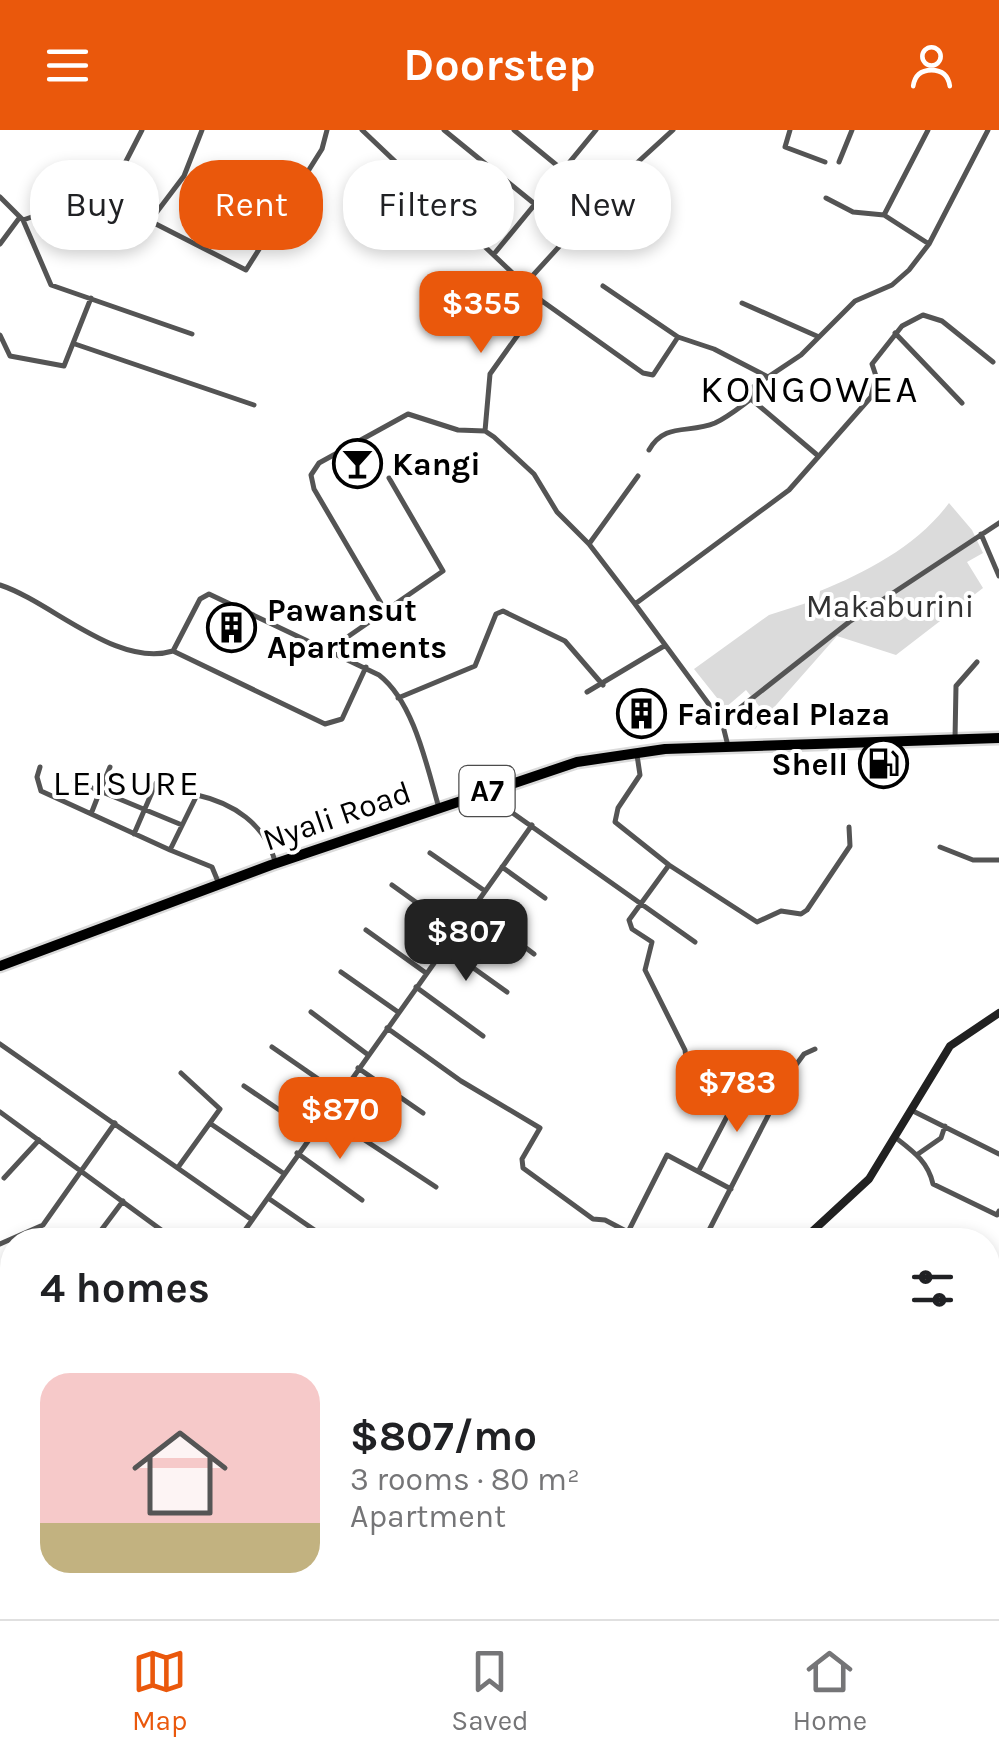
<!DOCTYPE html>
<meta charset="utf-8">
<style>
body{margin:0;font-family:Karla,sans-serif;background:#f2f2f2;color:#202124;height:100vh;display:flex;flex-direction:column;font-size:38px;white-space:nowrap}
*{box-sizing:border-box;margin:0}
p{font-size:32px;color:#757577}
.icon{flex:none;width:55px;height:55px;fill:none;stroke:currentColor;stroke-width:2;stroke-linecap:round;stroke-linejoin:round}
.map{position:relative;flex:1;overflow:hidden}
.panel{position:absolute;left:0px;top:1098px;width:1000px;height:392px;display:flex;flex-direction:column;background:#fff;border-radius:40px 40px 0 0;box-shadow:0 5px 15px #0003}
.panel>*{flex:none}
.top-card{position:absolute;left:30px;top:30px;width:940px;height:90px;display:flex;gap:20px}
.price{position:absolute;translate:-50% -85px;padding:0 22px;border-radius:20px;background:#ea580c;color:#fff;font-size:32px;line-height:65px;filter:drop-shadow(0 2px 5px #0008)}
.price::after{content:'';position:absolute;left:50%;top:60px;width:30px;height:22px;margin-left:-15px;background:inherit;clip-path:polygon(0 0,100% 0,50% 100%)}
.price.on{background:#222;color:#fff}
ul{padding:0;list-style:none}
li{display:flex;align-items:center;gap:30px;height:250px;padding:0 40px}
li+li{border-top:2px solid #e0e0e0}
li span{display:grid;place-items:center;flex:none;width:280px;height:200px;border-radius:30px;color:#555}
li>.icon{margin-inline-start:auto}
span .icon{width:120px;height:120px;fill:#fffc;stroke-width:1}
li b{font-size:42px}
h2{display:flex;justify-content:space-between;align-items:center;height:120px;padding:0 40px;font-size:42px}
.tag{padding:0 35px;border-radius:40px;background:#fff;box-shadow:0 5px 15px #0003;font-size:35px;line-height:90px}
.tag.on{background:#ea580c;color:#fff}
header{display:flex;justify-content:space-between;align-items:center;height:130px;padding:0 40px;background:#ea580c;color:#fff;font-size:45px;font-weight:700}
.tabs{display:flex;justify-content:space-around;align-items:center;height:140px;border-top:2px solid #e0e0e0;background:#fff;font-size:28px;color:#757577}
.tabs a{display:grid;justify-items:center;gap:5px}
.tabs .on{color:#ea580c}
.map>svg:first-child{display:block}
.green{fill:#dbdbdb}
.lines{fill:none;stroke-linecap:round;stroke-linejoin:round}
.highway-casing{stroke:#dbdbdb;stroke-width:15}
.street{stroke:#545454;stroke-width:5}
.secondary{stroke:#212121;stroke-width:8}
.highway{stroke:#000;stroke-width:10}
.labels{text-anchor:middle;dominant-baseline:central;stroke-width:8;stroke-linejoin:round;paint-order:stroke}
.shield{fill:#fff;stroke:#4c4c4c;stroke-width:2.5}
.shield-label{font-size:30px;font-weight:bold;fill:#000}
.poi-label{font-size:32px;font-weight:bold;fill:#000;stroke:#fff;text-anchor:start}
.park-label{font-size:32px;fill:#323232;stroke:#fff}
.street-label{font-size:32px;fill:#000;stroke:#fff}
.neighbourhood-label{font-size:35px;letter-spacing:2.5px;fill:#000;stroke:#fff}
.quarter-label{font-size:38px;letter-spacing:2.5px;fill:#000;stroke:#fff}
</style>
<header><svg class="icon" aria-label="menu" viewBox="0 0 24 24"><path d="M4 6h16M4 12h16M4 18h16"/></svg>Doorstep<svg class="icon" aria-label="person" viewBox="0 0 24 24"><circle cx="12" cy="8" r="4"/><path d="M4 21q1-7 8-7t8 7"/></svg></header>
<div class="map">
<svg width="999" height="1489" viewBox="0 0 999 1489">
<rect width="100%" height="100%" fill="#fff"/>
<path class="green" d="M949 373 972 400 983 423 967 432 983 458 896 525 837 506 755 599 746 589 759 576 746 560 725 578 694 539 769 485 819 469 820 461C867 442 918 415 949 373Z"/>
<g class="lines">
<defs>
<path id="highway" d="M0 836 271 735 577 632 665 619 999 608"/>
</defs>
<use href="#highway" class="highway-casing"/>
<path class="street" d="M362 0 542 171 643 243 653 245 678 207 714 219 768 247
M444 0 536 75
M514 0 565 42
M790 0 785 17 825 32
M928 0 884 85 929 114
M839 32 852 0
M0 67 23 90 51 155 192 204
M826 68 853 82 884 85
M103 76 142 0
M23 90 84 69 150 91 184 46 202 0
M150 91 246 140 322 19 327 0
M0 114 20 87
M494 124 596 0
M525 154 627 42 673 0
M603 156 678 207
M742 173 819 207
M895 203 962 273
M0 205 10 226 64 236 91 168
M75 214 254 275
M485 301 490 244 542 171
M649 320C665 292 689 304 715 293 728 287 740 277 751 269
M816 324 751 269 753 257 801 225 855 171 892 155 909 140 929 114 988 0
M981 404 999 446
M589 414 638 346
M0 455C52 472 116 538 173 521L325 594 342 589 366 537
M385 480 314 359 311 345 319 333 408 284 458 300 485 301 494 307 534 344 557 382 589 414 635 474
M346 508 443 441 389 348
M173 521 200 469 209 464 379 545C414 572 427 637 439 678
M587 562 664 516
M398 568 475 536 496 484 503 481 565 511 603 555
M722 592 849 492 999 393
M955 609 956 556 977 532
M728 616 722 592 635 474 789 360 871 267 876 246 872 234 902 196 923 185 942 191 993 232
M637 625 640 645 618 678 615 692 669 735 757 792 781 781 801 784 807 780 850 716 849 697
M40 637 37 647 41 661 170 720
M110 637 100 661 182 695
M74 651 100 661 91 684
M496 661 507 679 695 812
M134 704 156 653
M940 717 973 730H999
M430 723 485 761
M669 735 629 790 632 799 652 812 645 840 685 920 687 936
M502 737 545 768
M219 754 212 737 170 720 197 665C233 673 265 694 275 731
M392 755 456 801
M473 778 534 824
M366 800 426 843
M444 817 507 862
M341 842 398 882
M416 857 483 906
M311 882 367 924
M387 898 461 951 540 998 522 1029 523 1038 593 1089 605 1090 643 1110
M0 914 252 1090
M272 917 340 964
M358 938 423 983
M244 956 312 1002
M911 980 999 1024
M0 982 175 1110
M325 984 436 1057
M211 994 283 1043
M896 1008C914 1022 928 1032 933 1054L997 1085 999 1081
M297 1023 362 1070
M918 1024 941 1008 945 996
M179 1036 220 979 181 943
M699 1040 744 954
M4 1048 39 1010
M268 1068 329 1110
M628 1102 667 1025 731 1059
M96 1107 123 1071
M238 1110 532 695
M704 1110 790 943 804 924 815 919
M0 1114 43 1095 115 993
M0 1161 12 1194
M0 1244 12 1234
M988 1412 999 1403
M988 1434 999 1437
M133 1478 147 1489
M538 1478 548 1489
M624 1478 628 1489
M690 1478 711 1489
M825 1478 855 1489
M571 1489 583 1478"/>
<path class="secondary" d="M803 1110 869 1049 950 916 999 883
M249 1489 261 1478"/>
<use href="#highway" class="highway"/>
</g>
<defs>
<symbol id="bar-ring" viewBox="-11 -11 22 22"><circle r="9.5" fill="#fff" stroke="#000" stroke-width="1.5"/><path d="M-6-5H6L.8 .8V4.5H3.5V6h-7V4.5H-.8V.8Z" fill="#000"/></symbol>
<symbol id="building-ring" viewBox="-11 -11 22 22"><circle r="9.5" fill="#fff" stroke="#000" stroke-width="1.5"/><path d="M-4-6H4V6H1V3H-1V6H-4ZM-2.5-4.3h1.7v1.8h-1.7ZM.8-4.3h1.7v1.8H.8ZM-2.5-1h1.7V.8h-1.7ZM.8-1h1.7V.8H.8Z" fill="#000"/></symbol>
<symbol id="fuel-ring" viewBox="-11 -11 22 22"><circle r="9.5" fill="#fff" stroke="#000" stroke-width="1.5"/><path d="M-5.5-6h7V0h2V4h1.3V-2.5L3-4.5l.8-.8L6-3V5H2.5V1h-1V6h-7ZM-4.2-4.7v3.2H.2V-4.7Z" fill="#000"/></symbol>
</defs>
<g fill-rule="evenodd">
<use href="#bar-ring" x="330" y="306" width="55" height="55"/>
<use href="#building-ring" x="204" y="470" width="55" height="55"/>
<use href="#building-ring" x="614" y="556" width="55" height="55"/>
<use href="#fuel-ring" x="856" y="606" width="55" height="55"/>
</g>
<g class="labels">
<rect class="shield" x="459.5" y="636" width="55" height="50" rx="8"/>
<g class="shield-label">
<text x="487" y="661">A7</text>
</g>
<g class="poi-label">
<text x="392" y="334">Kangi</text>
<text x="267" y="480">Pawansut<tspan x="267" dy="37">Apartments</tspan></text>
<text x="677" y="584">Fairdeal Plaza</text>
<text x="848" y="634" text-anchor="end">Shell</text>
</g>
<g class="park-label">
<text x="890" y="476">Makaburini</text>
</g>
<g class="street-label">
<text transform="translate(337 686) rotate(-19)">Nyali Road</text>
</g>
<g class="neighbourhood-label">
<text x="127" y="653">LEISURE</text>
</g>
<g class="quarter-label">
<text x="810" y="259">KONGOWEA</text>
</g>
</g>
</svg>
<b class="price" style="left:481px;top:226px">$355</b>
<b class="price on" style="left:466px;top:854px">$807</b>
<b class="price" style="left:737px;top:1005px">$783</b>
<b class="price" style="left:340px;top:1032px">$870</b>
<div class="top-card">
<a class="tag">Buy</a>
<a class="tag on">Rent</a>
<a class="tag">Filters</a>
<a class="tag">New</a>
</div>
<section class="panel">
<h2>4 homes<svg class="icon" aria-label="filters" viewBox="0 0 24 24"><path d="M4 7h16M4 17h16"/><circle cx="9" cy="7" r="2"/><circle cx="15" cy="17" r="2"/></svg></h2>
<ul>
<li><span style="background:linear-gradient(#f6c9c9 75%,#c2b280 0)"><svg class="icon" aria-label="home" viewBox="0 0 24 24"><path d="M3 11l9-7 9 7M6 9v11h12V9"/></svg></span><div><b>$807/mo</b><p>3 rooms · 80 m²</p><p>Apartment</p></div></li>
</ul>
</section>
</div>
<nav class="tabs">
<a class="on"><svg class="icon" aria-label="map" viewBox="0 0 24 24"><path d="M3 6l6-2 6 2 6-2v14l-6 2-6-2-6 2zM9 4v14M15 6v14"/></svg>Map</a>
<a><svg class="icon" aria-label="saved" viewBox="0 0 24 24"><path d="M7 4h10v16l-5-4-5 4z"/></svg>Saved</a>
<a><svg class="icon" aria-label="home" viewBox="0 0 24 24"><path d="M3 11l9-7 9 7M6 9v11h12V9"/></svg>Home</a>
</nav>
